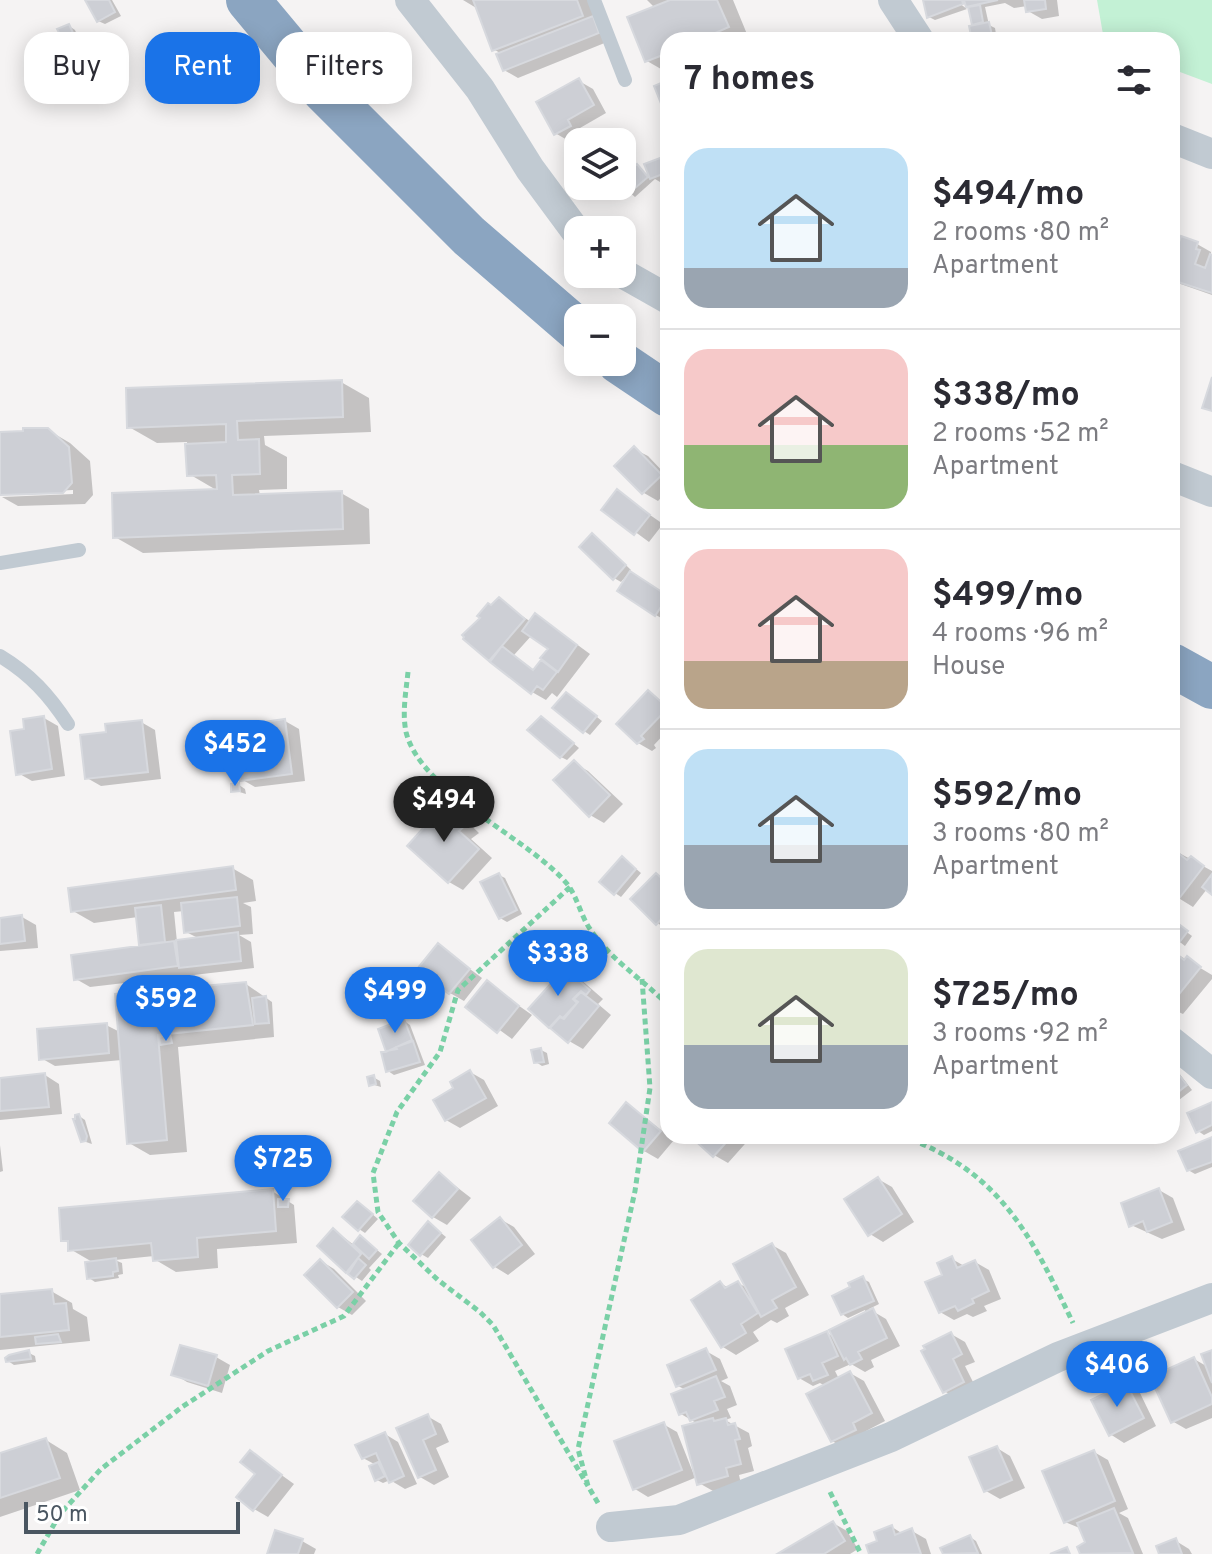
<!DOCTYPE html>
<meta charset="utf-8">
<style>
body{margin:0;font-family:Overpass,sans-serif;background:#f7f7f7;color:#2b2b33;height:100vh;display:flex;flex-direction:column;font-size:30px;white-space:nowrap}
*{box-sizing:border-box;margin:0}
p{font-size:26px;color:#7c7c81}
.icon{flex:none;width:44px;height:44px;fill:none;stroke:currentColor;stroke-width:2;stroke-linecap:round;stroke-linejoin:round}
.map{position:relative;flex:1;overflow:hidden}
.details{position:absolute;left:660px;top:32px;width:520px;height:1112px;display:flex;flex-direction:column;background:#fff;border-radius:24px;box-shadow:0 4px 20px #0003}
.details>*{flex:none}
.hud{position:absolute;left:24px;top:32px;width:516px;height:72px;display:flex;gap:16px}
.tools{position:absolute;left:564px;top:128px;display:grid;gap:16px}
.tools a{display:grid;place-items:center;width:72px;height:72px;border-radius:16px;background:#fff;box-shadow:0 4px 20px #0003;font-size:40px}
.scale{position:absolute;left:24px;bottom:20px;width:216px;box-sizing:border-box;padding-left:8px;border:4px solid #4a5661;border-top:0;font-size:22px;line-height:28px;white-space:nowrap;color:#4a5661;-webkit-text-stroke:6px #fff;paint-order:stroke}
.price{position:absolute;translate:-50% -68px;padding:0 18px;border-radius:28px;background:#1a73e8;color:#fff;font-size:26px;line-height:52px;filter:drop-shadow(0 2px 4px #0008)}
.price::after{content:'';position:absolute;left:50%;top:48px;width:24px;height:18px;margin-left:-12px;background:inherit;clip-path:polygon(0 0,100% 0,50% 100%)}
.price.current{background:#222;color:#fff}
ul{padding:0;list-style:none}
li{display:flex;align-items:center;gap:24px;height:200px;padding:0 24px}
li+li{border-top:2px solid #e1e1e2}
li span{display:grid;place-items:center;flex:none;width:224px;height:160px;border-radius:24px;color:#555}
li>.icon{margin-inline-start:auto}
span .icon{width:96px;height:96px;fill:#fffc;stroke-width:1}
li b{font-size:34px}
h2{display:flex;justify-content:space-between;align-items:center;height:96px;padding:0 24px;font-size:34px}
.pill{padding:0 28px;border-radius:24px;background:#fff;box-shadow:0 4px 20px #0003;font-size:28px;line-height:72px}
.pill.current{background:#1a73e8;color:#fff}
.map>svg:first-child{display:block}
.green{fill:#c3f1d5}
.shadow{fill:#0003;fill-rule:evenodd}
.building{fill:#cdcfd5;stroke:#d7d9de;stroke-width:2}
.lines{fill:none;stroke-linecap:round;stroke-linejoin:round}
.path{stroke:#7ad0a6;stroke-width:5;stroke-dasharray:6 4;stroke-linecap:butt}
.lane{stroke:#c1cad2;stroke-width:14}
.street{stroke:#c1cad2;stroke-width:30}
.highway{stroke:#8ba5c1;stroke-width:44}
</style>
<div class="map">
<svg width="1212" height="1554" viewBox="0 0 1212 1554">
<rect width="100%" height="100%" fill="#f5f3f3"/>
<path class="green" d="M1097 0H1212V84L1172 69V40H1104Z"/>
<path class="shadow" d="M88 0H112L121 16 105 24 98 21Z
M463 0H593L612 40 518 78 504 70 502 54 493 49 478 9Z
M647 0H733L749 39 668 40V73L647 61 655 8Z
M925 0H955L967 9 935 20 929 17Z
M960 0H1057L1059 16 1042 19 1028 11 1027 6 1014 8 1005 3 985 7 989 25 995 28 997 40H974L975 28 968 5Z
M69 26 75 30 78 37 70 40 63 37Z
M579 81 593 89 606 113 580 128 584 134 569 141 555 133Z
M668 157V184L665 185 655 179 635 197 622 186V179L637 166 651 179Z
M1197 244 1211 252 1212 295 1172 281V255L1176 257Z
M341 382 369 398 371 432 264 436 265 445 287 457V489L259 490 260 496 341 493 369 509 370 544 143 553 115 537 218 491 189 474 187 442 157 443 129 427Z
M48 430 70 443 90 461 93 495 85 504 18 506 2 497 73 494V490L10 493 0 496V433Z
M634 449 648 456 668 477V490L658 501 644 493 617 466Z
M617 492 663 524 649 542 604 509Z
M599 539 631 570 629 572 668 597V622L656 615 629 576 627 575 621 582 614 578Z
M499 600 531 622 549 624 590 654 557 697 552 693 546 700 532 692 465 639ZM532 635 550 649 535 671 514 655Z
M648 692 668 706V730L654 745 656 748 652 751 638 743Z
M573 698 602 721 590 735 584 731Z
M44 718 58 726 65 776 32 781 18 773 27 731Z
M285 721 299 729 305 781 255 787 241 779 266 729Z
M141 722 155 730 161 779 101 786 87 778 108 734Z
M555 728 579 748 567 760 561 757Z
M574 763 588 771 623 804 604 823 590 815Z
M239 785 245 789 246 794 233 790Z
M445 806 459 814 479 833 471 839 492 858 463 890 449 882 410 845Z
M1172 849 1212 871V893L1207 889 1193 907 1172 894Z
M628 862 641 873 621 897 615 893Z
M232 868 253 880 256 901 243 903 251 907 253 934 239 935 251 942 254 968 90 987 76 979 141 948 138 917 94 923 73 911ZM184 911 186 932 200 939 177 942 174 912Z
M499 875 505 878 522 914 507 922 500 918Z
M656 875 668 882V929L657 923Z
M22 917 36 925 38 948 0 951V920Z
M1172 921 1192 936 1185 946 1172 936Z
M439 946 482 978 464 1001 450 993Z
M1172 951 1212 975V979L1183 1014 1172 1009Z
M565 970 579 978 603 999 598 1004 611 1015 583 1049 569 1041 531 1008Z
M487 983 532 1015 512 1039 468 1007Z
M246 984 272 1002 274 1037 178 1047 187 1152 150 1155 129 1143 122 1060 55 1066 41 1058 106 1025 120 1032Z
M404 1021 410 1025 425 1065 394 1075 388 1071V1052Z
M541 1050 547 1053 549 1064 542 1066 536 1062Z
M1172 1064 1192 1090 1179 1100 1172 1095Z
M470 1072 484 1080 498 1106 460 1128 446 1120 456 1089Z
M45 1075 59 1084 62 1114 0 1120V1080Z
M373 1077 380 1081 381 1087 371 1084Z
M627 1104 674 1140 658 1159 644 1151 611 1123Z
M1212 1104V1131L1204 1135 1198 1131Z
M79 1116 85 1120 92 1144 83 1141Z
M693 1136H752L728 1163 714 1155Z
M1212 1140V1167L1195 1174 1188 1170Z
M0 1145 3 1171 0 1172Z
M440 1174 471 1198 447 1225 433 1217Z
M878 1179 892 1187 914 1222 883 1242 870 1234Z
M1159 1190 1173 1198 1185 1230 1162 1239 1131 1225Z
M272 1191 294 1205 297 1243 217 1249 218 1268 176 1272 154 1259V1256L115 1260 122 1263 123 1274 118 1275 119 1278 95 1282 89 1278 94 1263 70 1249V1244L63 1240Z
M364 1207 378 1219 365 1233 359 1229Z
M500 1219 514 1227 535 1254 508 1275 495 1267Z
M435 1228 446 1237 428 1258 421 1254Z
M334 1230 354 1245 361 1237 382 1254 369 1268 371 1270 362 1281 347 1271Z
M772 1245 786 1253 809 1295 785 1308 789 1316 777 1323 771 1320 753 1332 759 1341 736 1355 723 1347 720 1283 729 1288 738 1283 749 1289Z
M952 1259 966 1267 975 1262 989 1270 1001 1299 984 1306 987 1311 973 1317 967 1314 954 1320 940 1312 944 1276Z
M321 1261 334 1269 366 1301 352 1315 338 1307Z
M863 1279 869 1282 879 1304 869 1309 886 1319 900 1346 871 1360 874 1367 865 1372 851 1364 835 1371 839 1379 850 1373 864 1381 885 1421 866 1431 846 1449 832 1441 825 1386 820 1383 813 1386 799 1378 827 1333 835 1338 866 1314 865 1310 848 1318 842 1314 853 1288Z
M51 1291 72 1303 73 1309 87 1317 90 1341 0 1350V1296Z
M951 1334 965 1342 975 1362 965 1366 977 1390 958 1399 944 1391Z
M706 1351 720 1359 728 1378 721 1381 730 1386 737 1405 727 1409 731 1418 725 1420 749 1433 752 1446 748 1448 754 1471 739 1475 741 1484 713 1491 699 1483 697 1477 648 1497 635 1489 663 1424 677 1432 694 1475 697 1474 698 1424 681 1414 686 1390 678 1386Z
M1212 1352V1418L1186 1429 1172 1421 1194 1359 1208 1367Z
M29 1353 35 1356 36 1362 14 1365 8 1361Z
M216 1357 230 1365 222 1393 187 1382 174 1374Z
M1126 1385 1140 1393 1156 1426 1124 1443 1110 1434Z
M427 1416 441 1424 449 1442 436 1448 449 1477 434 1485 420 1477 398 1429Z
M385 1434 398 1442 417 1484 405 1489 390 1480 383 1483 377 1480 376 1465 363 1458Z
M46 1440 67 1453 80 1490 0 1517V1455Z
M997 1448 1010 1456 1025 1488 1000 1499 986 1491Z
M1094 1452 1108 1460 1128 1509 1119 1513 1128 1518 1143 1554H1083L1079 1547 1088 1543 1082 1529 1065 1522Z
M251 1453 294 1484 268 1517 254 1509 258 1474Z
M833 1523 847 1531 858 1549 850 1554H781Z
M892 1527 903 1534 912 1531 926 1539 931 1554H871Z
M970 1537 976 1541 982 1554H945L943 1549Z
M302 1541 316 1549 314 1554H269Z
M1176 1541 1189 1549 1192 1554H1161Z"/>
<path class="building" d="M85 0H109L115 12 97 22Z
M473 0H577L583 16 492 51Z
M670 0H717L729 27 699 40H668V53L645 62 627 17Z
M923 0H962L963 4 927 18Z
M964 0H998L966 7Z
M1024 0H1045L1046 9 1026 12Z
M980 5 983 22 972 25 968 7Z
M593 16 599 33 503 71 496 54Z
M989 22 993 40H972L969 26Z
M69 24 73 33 62 38 57 29Z
M579 78 594 105 568 120 571 126 554 135 536 102Z
M668 80V121L654 86Z
M668 155V172L650 179 644 164Z
M637 164 648 177 627 195 620 186H622V177Z
M1181 236 1198 242 1196 249 1200 250 1195 264 1205 268 1210 254 1212 255V293L1172 280V263Z
M1212 377V411L1202 408Z
M342 380 343 417 237 421 238 440 259 439 260 474 232 475 233 495 342 491 343 529 113 538 112 493 217 489 216 475 187 476 185 444 226 442V424L127 428 126 388Z
M23 428H48L69 447 72 483 63 493 0 495V432L23 431Z
M634 446 662 475 642 494 614 466Z
M617 489 650 515 634 535 601 510Z
M592 533 626 565 613 580 579 547Z
M630 571 668 596 655 616 617 591Z
M499 597 525 619 489 661 463 639 464 637 462 635 480 618 477 616 488 603 491 605Z
M535 613 577 645 558 672 540 658 548 649 522 631Z
M502 646 533 670 541 660 557 672 543 690 537 686 531 694 490 662Z
M648 690 668 708 641 736 644 739 637 744 616 724Z
M566 692 597 716 583 733 552 708Z
M44 716 52 769 16 775 10 731 24 729 23 719Z
M541 716 574 743 560 758 527 730Z
M285 719 292 774 240 781 234 731 264 727 263 722Z
M142 720 148 772 85 779 80 735 106 732 105 724Z
M574 760 610 795 589 817 553 780Z
M239 783 240 791 231 792V784Z
M445 804 467 824 459 831 479 849 448 883 407 846Z
M1172 848 1187 860 1191 856 1204 866 1178 900 1172 896Z
M622 856 636 869 614 895 599 882Z
M233 866 236 890 71 912 68 888Z
M499 873 517 910 499 919 480 882Z
M656 873 668 884V912L656 925 630 899Z
M1212 874V895L1202 887Z
M237 897 240 926 184 933 181 903Z
M161 905 165 942 139 945 135 908Z
M22 915 25 941 0 944V918Z
M1172 919 1188 931 1178 944 1172 939Z
M238 932 241 961 179 968 176 940Z
M174 941 178 966 74 980 71 955Z
M438 943 470 969 449 994 417 969Z
M1172 950 1184 960 1187 956 1201 967 1172 1003Z
M565 968 590 990 586 995 581 991 573 999 577 1003 563 1018 560 1016 549 1028 528 1009Z
M487 980 519 1006 497 1033 465 1007Z
M246 982 253 1025 158 1035 167 1140 127 1144 115 994Z
M581 992 599 1006 568 1043 550 1028 560 1017 564 1019 578 1002 574 999Z
M266 996 269 1023 255 1024 252 998Z
M404 1019 412 1040 386 1052 378 1029Z
M107 1023 109 1053 39 1060 37 1029Z
M170 1034 172 1043 160 1045 159 1037Z
M413 1041 420 1062 386 1072 381 1052 397 1049 396 1047Z
M541 1048 544 1062 534 1063 531 1050Z
M1172 1066 1187 1085 1172 1097Z
M470 1070 486 1098 445 1121 433 1100 453 1088 450 1082Z
M45 1073 49 1107 0 1111V1078Z
M374 1075 376 1084 369 1086 367 1077Z
M626 1102 661 1131 643 1152 609 1123Z
M1212 1102V1125L1196 1133 1187 1113Z
M79 1114 87 1136 86 1141 81 1142 73 1119H75V1115Z
M690 1136H732L713 1157Z
M1212 1137V1162L1187 1171 1178 1151Z
M439 1172 458 1189 432 1218 413 1201Z
M878 1177 902 1214 868 1236 844 1199Z
M1159 1188 1172 1222 1147 1232 1143 1221 1129 1227 1121 1203Z
M273 1189 276 1231 197 1238 198 1257 153 1261 151 1243 68 1251V1241H61L59 1208Z
M278 1199H289L288 1207H278Z
M357 1201 373 1214 358 1231 342 1217Z
M500 1217 522 1245 493 1268 471 1240Z
M428 1221 441 1233 420 1256 408 1245Z
M333 1228 361 1254 346 1273 317 1246Z
M360 1235 377 1250 369 1259 353 1244Z
M772 1243 796 1287 772 1300 777 1308 761 1317 733 1264Z
M952 1256 957 1268 975 1260 989 1291 972 1299 974 1303 958 1311 955 1306 939 1313 925 1282 942 1275 937 1263Z
M116 1258 118 1271 113 1272V1276L87 1279 85 1262Z
M358 1258 366 1265 354 1279 348 1274Z
M320 1259 353 1292 337 1308 304 1275Z
M863 1276 874 1301 841 1315 832 1296 850 1287 848 1283Z
M720 1281 725 1288 738 1281 758 1313 741 1324 746 1333 721 1348 691 1300Z
M52 1289 54 1304 66 1303 69 1330 0 1337V1294Z
M873 1308 887 1338 858 1352 862 1359 850 1365 846 1358 844 1360 829 1330Z
M827 1331 838 1356 822 1363 828 1375 813 1381 810 1374 798 1379 785 1349Z
M951 1332 962 1354 953 1359 964 1382 943 1393 921 1351 925 1349 923 1346Z
M58 1334 61 1342 36 1344 35 1337Z
M180 1345 217 1355 208 1386 171 1375Z
M706 1348 716 1370 676 1387 667 1365Z
M29 1350 31 1359 6 1362 5 1358 9 1355Z
M1212 1350V1383L1201 1354Z
M1194 1357 1212 1397V1404L1171 1423 1150 1377Z
M850 1371 872 1413 853 1423 856 1430 831 1442 806 1394Z
M716 1376 725 1397 714 1401 718 1410 690 1421 686 1412 679 1415 671 1394Z
M1126 1383 1144 1418 1109 1436 1091 1400Z
M428 1414 436 1434 423 1440 436 1470 418 1478 396 1428Z
M713 1418 714 1421 726 1418 728 1425 735 1423 740 1439 735 1440 741 1464 726 1468 728 1476 697 1485 682 1426Z
M664 1422 682 1470 633 1490 614 1441Z
M385 1432 404 1476 389 1483 376 1453 362 1459 355 1445Z
M46 1438 60 1478 0 1498V1453Z
M997 1446 1012 1480 984 1492 969 1457Z
M250 1450 282 1475 253 1511 236 1497 255 1474 240 1462Z
M1094 1450 1115 1501 1064 1523 1042 1471Z
M378 1462 385 1476 375 1481 369 1466Z
M1114 1508 1133 1553 1080 1554 1077 1547 1085 1542 1077 1523Z
M833 1521 845 1541 824 1554H777Z
M892 1525 895 1535 912 1528 921 1554H869L866 1545 877 1541 874 1532Z
M275 1530 303 1539 298 1554H267Z
M970 1535 978 1553 943 1554 940 1548Z
M1176 1538 1182 1554H1159L1156 1546Z
M1067 1547 1070 1554H1050Z"/>
<g class="lines">
<path class="path" d="M408 672C406 692 402 712 406 732 421 793 530 838 568 885 577 897 581 916 590 929 610 959 642 979 668 1005
M570 887 458 990 440 1052 397 1112 373 1173 378 1212 399 1243 438 1280 480 1312 493 1325 588 1486
M902 1136C1000 1171 1031 1235 1073 1323
M830 1492 861 1554
M598 1503 588 1486 578 1449 635 1191 650 1088 642 979
M37 1554 60 1514 101 1469 182 1407 268 1351 344 1316 399 1243"/>
<path class="lane" d="M594 0 625 80
M0 563 79 550
M0 656C30 674 49 695 68 724"/>
<path class="street" d="M410 0 480 89 530 169 578 234
M893 0 919 40
M1172 138 1212 154
M622 273 668 299
M1172 476 1212 492
M1172 1042 1212 1074
M611 1527 679 1520 891 1437 1058 1357 1212 1298"/>
<path class="highway" d="M248 0 324 91 469 236 578 330
M619 362 668 395
M1172 665 1212 687"/>
</g>
</svg>
<div class="tools">
<a><svg class="icon" aria-label="layers" viewBox="0 0 24 24"><path d="M12 4l9 5-9 5-9-5zM3 14l9 5 9-5"/></svg></a>
<a>+</a>
<a>−</a>
</div>
<div class="scale">50 m</div>
<b class="price" style="left:235px;top:788px">$452</b>
<b class="price current" style="left:444px;top:844px">$494</b>
<b class="price" style="left:558px;top:998px">$338</b>
<b class="price" style="left:395px;top:1035px">$499</b>
<b class="price" style="left:166px;top:1043px">$592</b>
<b class="price" style="left:283px;top:1203px">$725</b>
<b class="price" style="left:1117px;top:1409px">$406</b>
<div class="hud">
<a class="pill">Buy</a>
<a class="pill current">Rent</a>
<a class="pill">Filters</a>
</div>
<section class="details">
<h2>7 homes<svg class="icon" aria-label="filters" viewBox="0 0 24 24"><path d="M4 7h16M4 17h16"/><circle cx="9" cy="7" r="2"/><circle cx="15" cy="17" r="2"/></svg></h2>
<ul>
<li><span style="background:linear-gradient(#bfe0f5 75%,#9aa5b1 0)"><svg class="icon" aria-label="home" viewBox="0 0 24 24"><path d="M3 11l9-7 9 7M6 9v11h12V9"/></svg></span><div><b>$494/mo</b><p>2 rooms · 80 m²</p><p>Apartment</p></div></li>
<li><span style="background:linear-gradient(#f6c9c9 60%,#8fb573 0)"><svg class="icon" aria-label="home" viewBox="0 0 24 24"><path d="M3 11l9-7 9 7M6 9v11h12V9"/></svg></span><div><b>$338/mo</b><p>2 rooms · 52 m²</p><p>Apartment</p></div></li>
<li><span style="background:linear-gradient(#f6c9c9 70%,#b9a48a 0)"><svg class="icon" aria-label="home" viewBox="0 0 24 24"><path d="M3 11l9-7 9 7M6 9v11h12V9"/></svg></span><div><b>$499/mo</b><p>4 rooms · 96 m²</p><p>House</p></div></li>
<li><span style="background:linear-gradient(#bfe0f5 60%,#9aa5b1 0)"><svg class="icon" aria-label="home" viewBox="0 0 24 24"><path d="M3 11l9-7 9 7M6 9v11h12V9"/></svg></span><div><b>$592/mo</b><p>3 rooms · 80 m²</p><p>Apartment</p></div></li>
<li><span style="background:linear-gradient(#dfe7d0 60%,#9aa5b1 0)"><svg class="icon" aria-label="home" viewBox="0 0 24 24"><path d="M3 11l9-7 9 7M6 9v11h12V9"/></svg></span><div><b>$725/mo</b><p>3 rooms · 92 m²</p><p>Apartment</p></div></li>
</ul>
</section>
</div>
